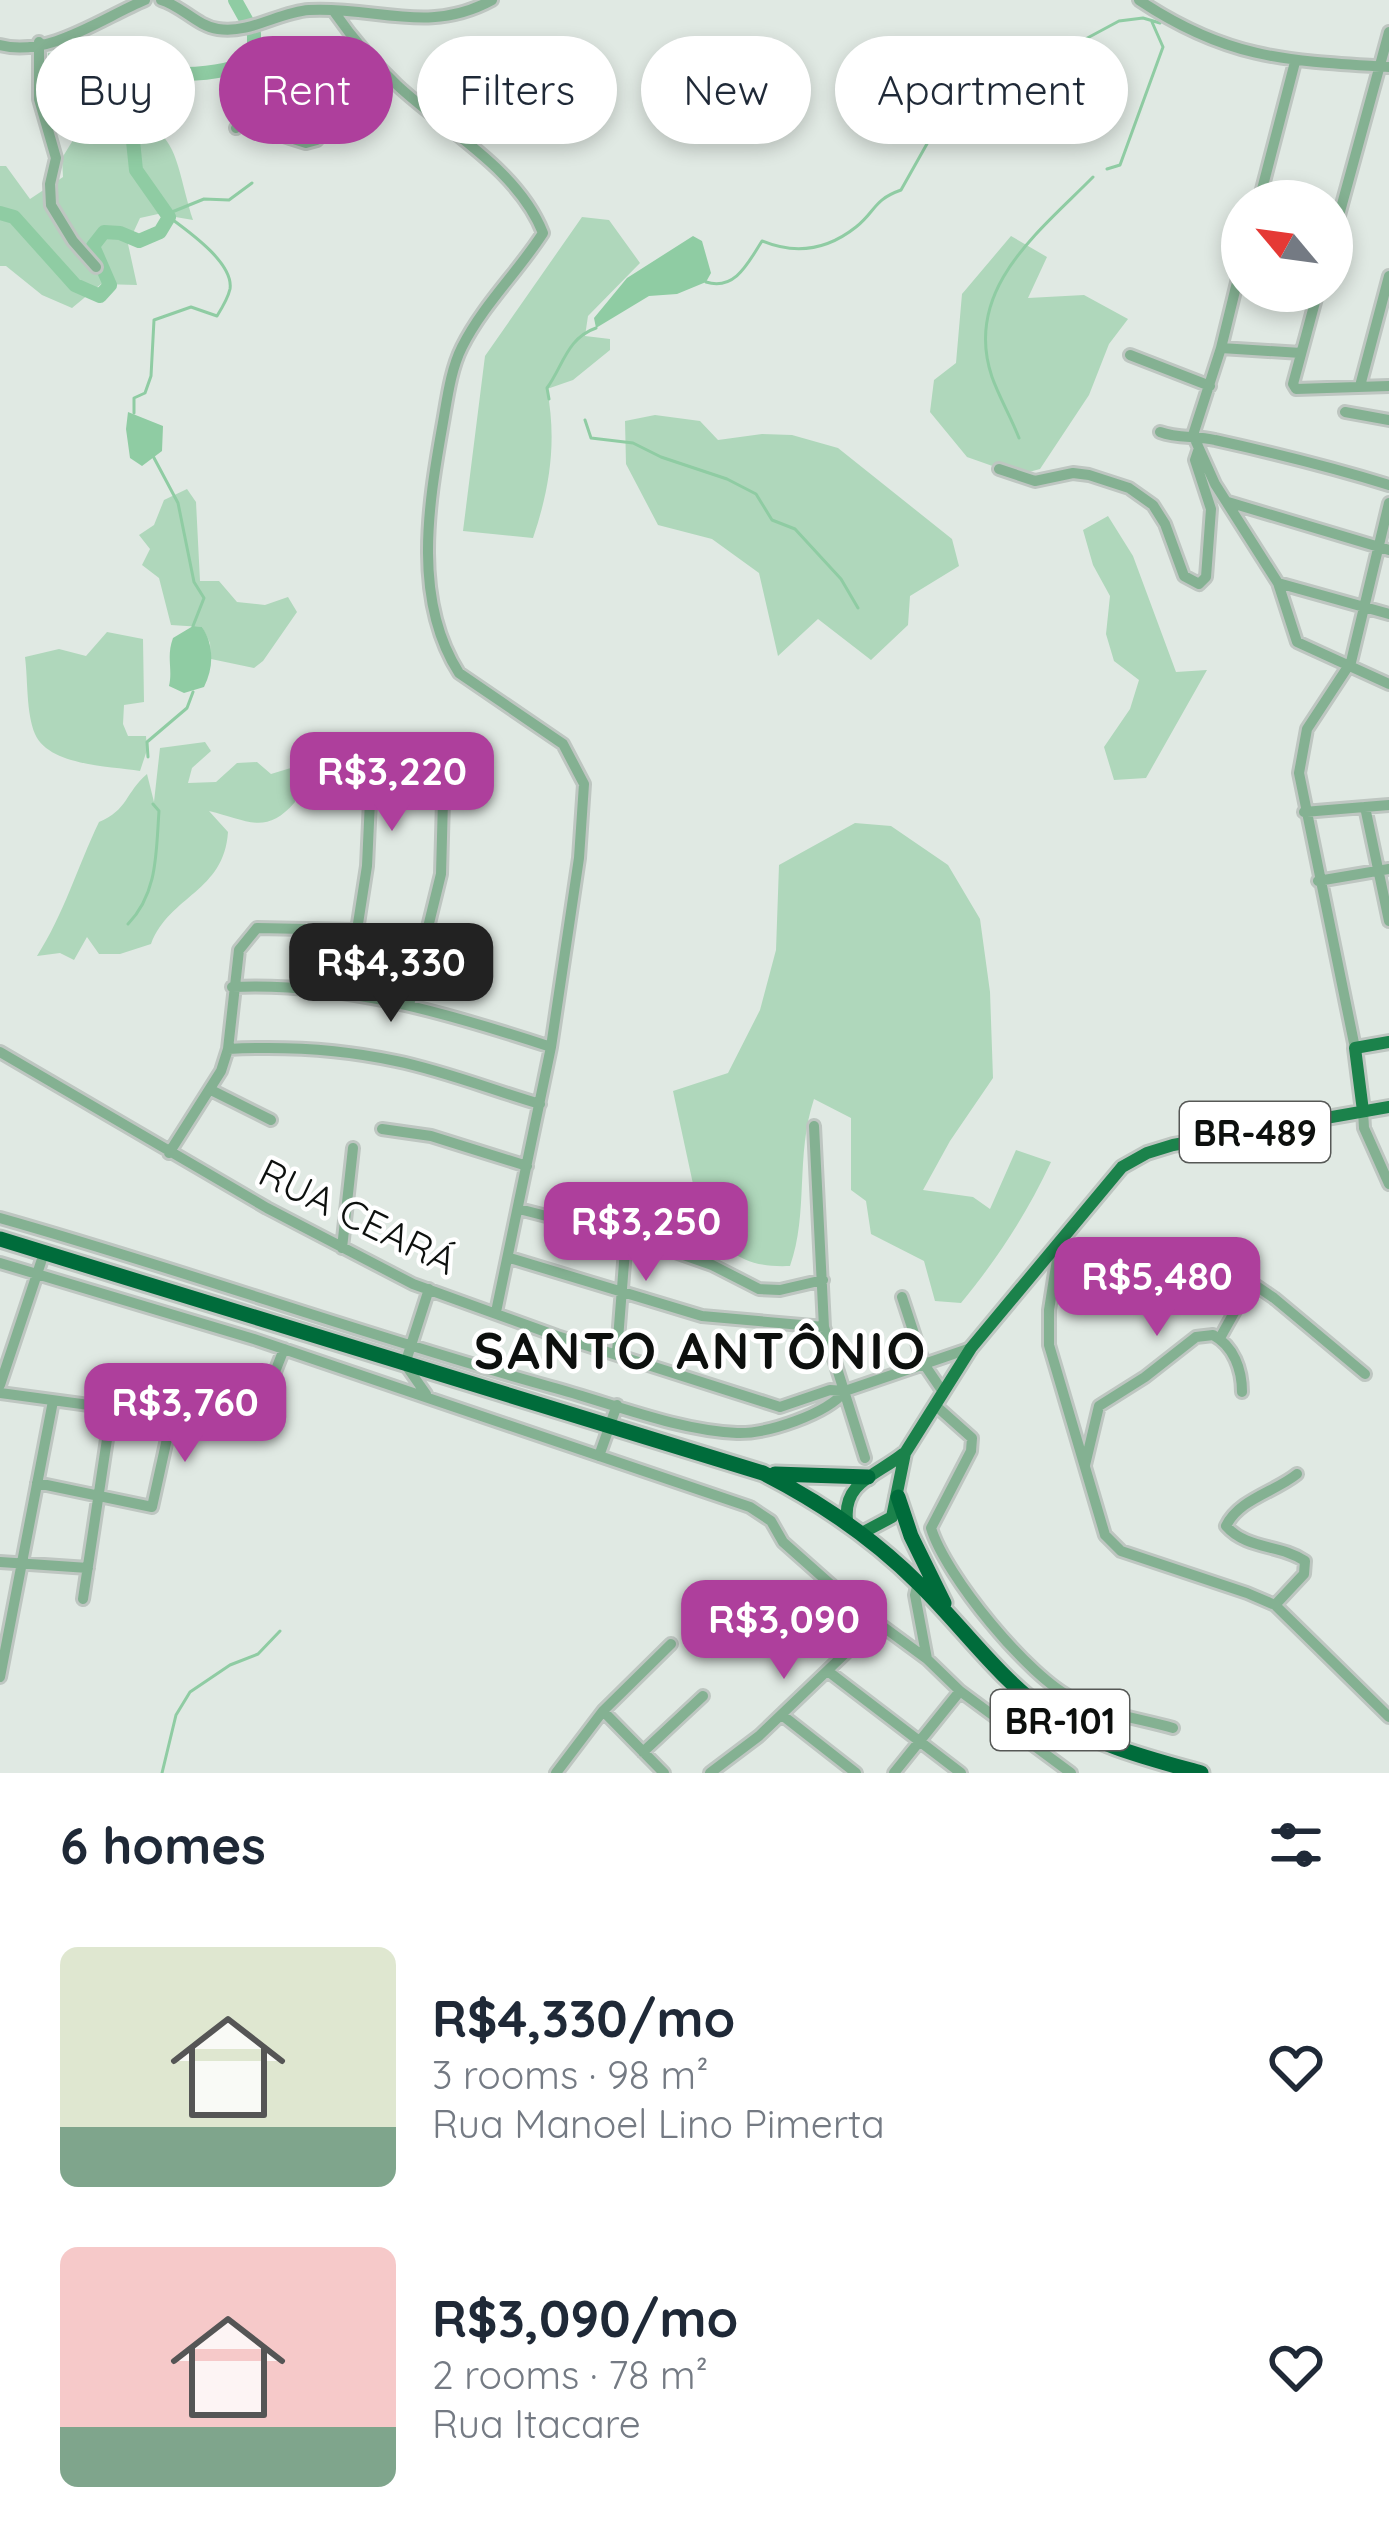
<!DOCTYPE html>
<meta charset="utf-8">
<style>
body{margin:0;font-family:Quicksand,sans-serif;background:#f2f2f3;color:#1f2937;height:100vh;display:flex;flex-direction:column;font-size:45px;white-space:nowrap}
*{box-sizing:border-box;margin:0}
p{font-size:39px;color:#747a83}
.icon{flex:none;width:66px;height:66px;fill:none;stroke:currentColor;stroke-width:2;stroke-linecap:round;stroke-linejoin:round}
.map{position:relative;height:1773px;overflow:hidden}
.drawer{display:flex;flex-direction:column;background:#fff;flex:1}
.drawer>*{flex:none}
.guide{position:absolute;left:36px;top:36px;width:1317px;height:108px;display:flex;gap:24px}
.needle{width:78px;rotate:299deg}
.buttons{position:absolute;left:1221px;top:180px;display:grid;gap:24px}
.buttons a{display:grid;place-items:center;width:132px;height:132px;border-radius:50%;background:#fff;box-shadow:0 6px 18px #0003;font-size:60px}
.price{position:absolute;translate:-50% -102px;padding:0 27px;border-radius:24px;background:#ae3f9c;color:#fff;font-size:39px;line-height:78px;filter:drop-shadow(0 3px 6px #0008)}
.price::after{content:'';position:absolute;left:50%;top:72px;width:36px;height:27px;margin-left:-18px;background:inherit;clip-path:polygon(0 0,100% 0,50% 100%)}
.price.active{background:#222;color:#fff}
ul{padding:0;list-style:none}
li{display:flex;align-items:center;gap:36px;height:300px;padding:0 60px}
li span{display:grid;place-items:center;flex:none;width:336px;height:240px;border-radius:18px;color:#555}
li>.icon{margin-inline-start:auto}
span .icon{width:144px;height:144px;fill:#fffc;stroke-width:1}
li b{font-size:51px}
h2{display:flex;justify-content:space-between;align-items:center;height:144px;padding:0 60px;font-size:51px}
.chip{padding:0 42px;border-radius:54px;background:#fff;box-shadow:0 6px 18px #0003;font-size:42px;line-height:108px}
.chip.active{background:#ae3f9c;color:#fff}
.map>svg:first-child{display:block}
.green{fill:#afd7bb}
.water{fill:#8fcca3}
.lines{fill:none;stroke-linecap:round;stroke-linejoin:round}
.stream{stroke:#8fcca3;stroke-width:3}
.river{stroke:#8fcca3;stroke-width:14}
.minor-casing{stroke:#bec6c1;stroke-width:16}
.major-casing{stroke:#bec6c1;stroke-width:18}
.highway-casing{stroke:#bec6c1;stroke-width:21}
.minor{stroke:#84b192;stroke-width:10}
.major{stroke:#1b824b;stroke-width:12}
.highway{stroke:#006c3b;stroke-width:15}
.labels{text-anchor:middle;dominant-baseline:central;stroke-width:9;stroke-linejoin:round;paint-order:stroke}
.shield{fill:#fff;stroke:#565856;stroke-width:3}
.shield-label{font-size:36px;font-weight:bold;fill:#0d100e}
.street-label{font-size:39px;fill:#0d100e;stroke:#fff}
.district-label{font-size:51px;font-weight:bold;letter-spacing:3px;fill:#0d100e;stroke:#fff}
</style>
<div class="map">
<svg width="1389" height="1773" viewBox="0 0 1389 1773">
<rect width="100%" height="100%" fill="#e0e9e3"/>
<path class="green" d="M48 53 92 61 100 109C182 127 171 148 193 220L158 214 140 218 128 244 137 285 101 284 72 308 42 295 6 266H0V166H6L30 199 63 177 62 158 81 127 67 105 48 108Z
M582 217 609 220 640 263 588 316 585 336 610 339V350L573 380 547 389C557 441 550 488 533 538L463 531 485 356Z
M1011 236 1047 257 1028 298 1084 295 1128 319 1109 344 1089 395 1040 469 1018 475 967 457 930 412 934 380 956 363 962 294Z
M655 415 700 421 718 440 762 434 792 435 838 448 952 539 959 566 910 596 908 625 871 660 818 619 778 656 759 573 712 539 658 525 626 464 625 421Z
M187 489 196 502 200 581H219L237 602 265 605 288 597 297 612 263 661 254 668 211 659 210 643 202 627 171 625 159 578 142 565 150 549 139 535 154 525 164 500Z
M1108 516 1133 556 1176 672 1207 670 1146 778 1114 780 1104 747 1130 709 1139 680 1114 661 1106 634 1110 596 1093 565 1083 530Z
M107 632 143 639 144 702 124 705 123 724 128 736H146L147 750 140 771C110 766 49 766 35 734 26 713 28 680 25 657L59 649 86 656Z
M205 742 211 751 192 768 188 783 216 782 237 763 257 762 271 774 294 767 295 802C266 836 247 820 209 811L228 832C224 892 170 895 151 944L120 954H99L87 937 74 960 60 953 37 956C64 914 77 868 99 822 128 810 125 793 147 774L154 802 160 748Z
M855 823 891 826 948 865 980 919 990 992 993 1078 950 1141 923 1190 973 1197 990 1209 1016 1150 1051 1162C1026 1215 998 1258 961 1303L935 1301 924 1261 871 1234 866 1201 851 1190V1118L814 1099C795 1156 809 1213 790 1266 741 1268 731 1251 694 1222L693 1184 673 1091 728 1073 760 1010 776 950 779 865Z"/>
<path class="water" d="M693 236 702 241 711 273 706 282 677 294 649 296 596 328 594 318 627 278Z
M128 412 163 426 162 451 142 466 130 458 126 429Z
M193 626 202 627C214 645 214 667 204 687L184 693 169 686C173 669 166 657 173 638Z"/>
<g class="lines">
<path class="stream" d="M1107 169 1120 165 1163 47 1152 22
M167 214 204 199 229 200 252 183
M706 282C735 291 748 263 762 241 796 255 827 250 856 227 876 211 873 200 901 190L928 142 965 99 962 85 992 76 1013 78 1119 21 1143 18 1160 23
M549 399 547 388C563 366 567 338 596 328
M134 413V398L145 393 151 376 154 320 191 307 217 316C222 308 228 298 230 289 234 263 188 231 169 217
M585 420 591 438 633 443 661 457 727 479 756 494 772 520 795 529 841 579 858 608
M1019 438C1011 417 999 397 992 377 962 289 1041 230 1093 177
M153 456 178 503 194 582 204 598 193 626
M148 757 147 742 187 708 193 692
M128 924C158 893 156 852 159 811L153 804
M162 1773 176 1715 190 1692 230 1665 258 1654 280 1631"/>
<path class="river" d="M0 213 14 217 75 285 100 296 110 285 93 246 104 232 120 233 139 241 160 232 169 217 136 170 133 141 100 84 111 66C150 76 221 80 254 58V34L235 0"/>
<defs>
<path id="minor" d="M161 0C182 6 197 26 218 29 250 34 279 12 309 10 376 6 428 35 492 0
M1139 0C1227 59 1287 61 1389 67
M335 13C353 39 374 63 397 85 445 130 518 169 543 233 518 272 483 305 462 347 450 371 447 401 442 428 428 507 413 601 459 673L563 744 584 784 579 858 551 1047 496 1312
M39 42V99L56 158 50 184 51 205 73 241 96 267
M0 45C48 58 102 18 145 0
M236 128 243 123 306 143 317 140 355 41
M1259 201 1295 62
M1332 241 1389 32
M1242 262 1221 348 1301 353
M1318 291 1293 384 1296 389 1389 386
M1130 355 1210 386
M1360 386 1389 276
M1345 412 1389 420
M1160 432C1178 439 1196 435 1215 440 1274 453 1331 467 1389 485
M1193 435 1215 484 1278 583 1297 642 1389 684
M1193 435 1221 348
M999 469 1035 481 1073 473 1089 475 1129 488 1153 505 1165 524 1184 576 1199 584 1206 577 1211 509 1195 460 1198 451
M1228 502 1389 550
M1278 583 1389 614
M1365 807 1389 921
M1304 812 1389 805
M1318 881 1389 869
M357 930 367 866 372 757 444 763 441 874 409 1005
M232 987C342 982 447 1013 551 1047
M1355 1048 1299 773 1307 729 1351 662 1389 503
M228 1049C284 1046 341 1049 396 1061 445 1071 492 1090 540 1104
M0 1052 267 1208 413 1284 557 1336 780 1407
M211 1090 271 1120
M1363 1111 1364 1128 1389 1184
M814 1126 824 1327 865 1458
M382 1129 431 1136 527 1166
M169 1153 221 1071 228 1049 239 950 257 928 357 930 424 944
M519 1209 644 1241 712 1265 759 1289 780 1290 823 1280
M0 1218C185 1270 366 1336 551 1387 611 1403 675 1430 737 1433 767 1434 827 1414 845 1391
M1060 1241 1049 1310V1345L1105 1535 1121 1551 1247 1593 1275 1605 1389 1717
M342 1248 353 1148
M1211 1255 1274 1298 1365 1374
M510 1258 702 1316 824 1327
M0 1263 254 1339 750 1507 771 1521 783 1542 855 1606 927 1659 960 1691 1071 1773
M902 1297 924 1364 943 1392
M1220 1338 1251 1282
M617 1352 628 1212
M0 1385 44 1253
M0 1393 244 1426 256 1420 284 1349
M426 1394 405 1364 429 1289
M935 1405 972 1438 971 1451 931 1528C945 1575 1029 1678 1074 1699 1105 1714 1141 1719 1173 1728
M780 1407 830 1390 845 1391 971 1348
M599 1456 617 1405
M1085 1465 1099 1406 1145 1377 1196 1337 1213 1335C1234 1346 1242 1370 1242 1392
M37 1483 152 1507 172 1416
M0 1562 88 1568
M918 1583 915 1595 927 1659
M83 1599 112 1406
M1275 1605 1304 1574 1305 1561C1280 1544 1247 1550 1226 1526 1239 1499 1275 1492 1297 1474
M829 1672 961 1773
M0 1677 53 1401
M603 1711 664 1773
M782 1715 856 1773
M643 1752 703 1696
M556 1773 603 1711 671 1644
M710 1773 759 1736 877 1623
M894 1773 960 1691"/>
<path id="major" d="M1363 1111 1355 1048 1389 1042
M847 1520C843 1482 877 1475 903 1454
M862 1533 892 1517 905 1453 971 1348 1122 1167 1147 1153 1173 1145 1389 1107"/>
<path id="highway" d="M0 1239 763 1473C822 1503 872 1537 919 1584 962 1626 998 1678 1048 1713 1094 1745 1147 1758 1201 1773
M775 1474 868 1477
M898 1497 911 1536 944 1603"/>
</defs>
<use href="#minor" class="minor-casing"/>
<use href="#major" class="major-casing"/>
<use href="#highway" class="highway-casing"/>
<use href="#minor" class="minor"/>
<use href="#major" class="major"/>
<use href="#highway" class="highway"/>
</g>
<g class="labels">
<g class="shield">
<rect x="1180" y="1102" width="150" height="60" rx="9"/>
<rect x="991" y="1690" width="138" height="60" rx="9"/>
</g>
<g class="shield-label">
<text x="1255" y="1132">BR-489</text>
<text x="1060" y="1720">BR-101</text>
</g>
<g class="street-label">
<text transform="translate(358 1216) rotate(26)">RUA CEARÁ</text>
</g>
<g class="district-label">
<text x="701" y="1350">SANTO ANTÔNIO</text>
</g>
</g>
</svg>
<div class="buttons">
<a><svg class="needle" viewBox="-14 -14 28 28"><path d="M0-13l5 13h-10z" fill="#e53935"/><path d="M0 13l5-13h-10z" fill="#747a83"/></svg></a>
</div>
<b class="price" style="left:392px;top:834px">R$3,220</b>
<b class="price active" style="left:391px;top:1025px">R$4,330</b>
<b class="price" style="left:646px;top:1284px">R$3,250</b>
<b class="price" style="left:1157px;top:1339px">R$5,480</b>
<b class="price" style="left:185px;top:1465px">R$3,760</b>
<b class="price" style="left:784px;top:1682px">R$3,090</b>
<div class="guide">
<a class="chip">Buy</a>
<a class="chip active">Rent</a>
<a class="chip">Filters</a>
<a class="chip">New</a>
<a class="chip">Apartment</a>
</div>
</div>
<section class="drawer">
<h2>6 homes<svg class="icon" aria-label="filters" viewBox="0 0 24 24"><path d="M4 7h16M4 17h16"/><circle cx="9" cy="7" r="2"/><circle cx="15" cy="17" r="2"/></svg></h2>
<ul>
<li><span style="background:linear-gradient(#dfe7d0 75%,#7fa58c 0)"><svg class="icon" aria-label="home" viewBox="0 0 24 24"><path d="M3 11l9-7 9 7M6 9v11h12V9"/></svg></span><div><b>R$4,330/mo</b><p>3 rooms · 98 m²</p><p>Rua Manoel Lino Pimerta</p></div><svg class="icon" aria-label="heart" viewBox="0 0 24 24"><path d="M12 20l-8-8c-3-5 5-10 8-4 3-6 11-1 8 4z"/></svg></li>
<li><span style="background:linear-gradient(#f6c9c9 75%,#7fa58c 0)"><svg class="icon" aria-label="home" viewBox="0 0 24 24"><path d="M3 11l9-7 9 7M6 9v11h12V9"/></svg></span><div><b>R$3,090/mo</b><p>2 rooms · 78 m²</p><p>Rua Itacare</p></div><svg class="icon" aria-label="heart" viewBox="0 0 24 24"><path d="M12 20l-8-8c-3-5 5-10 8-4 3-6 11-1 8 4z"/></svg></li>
</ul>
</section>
